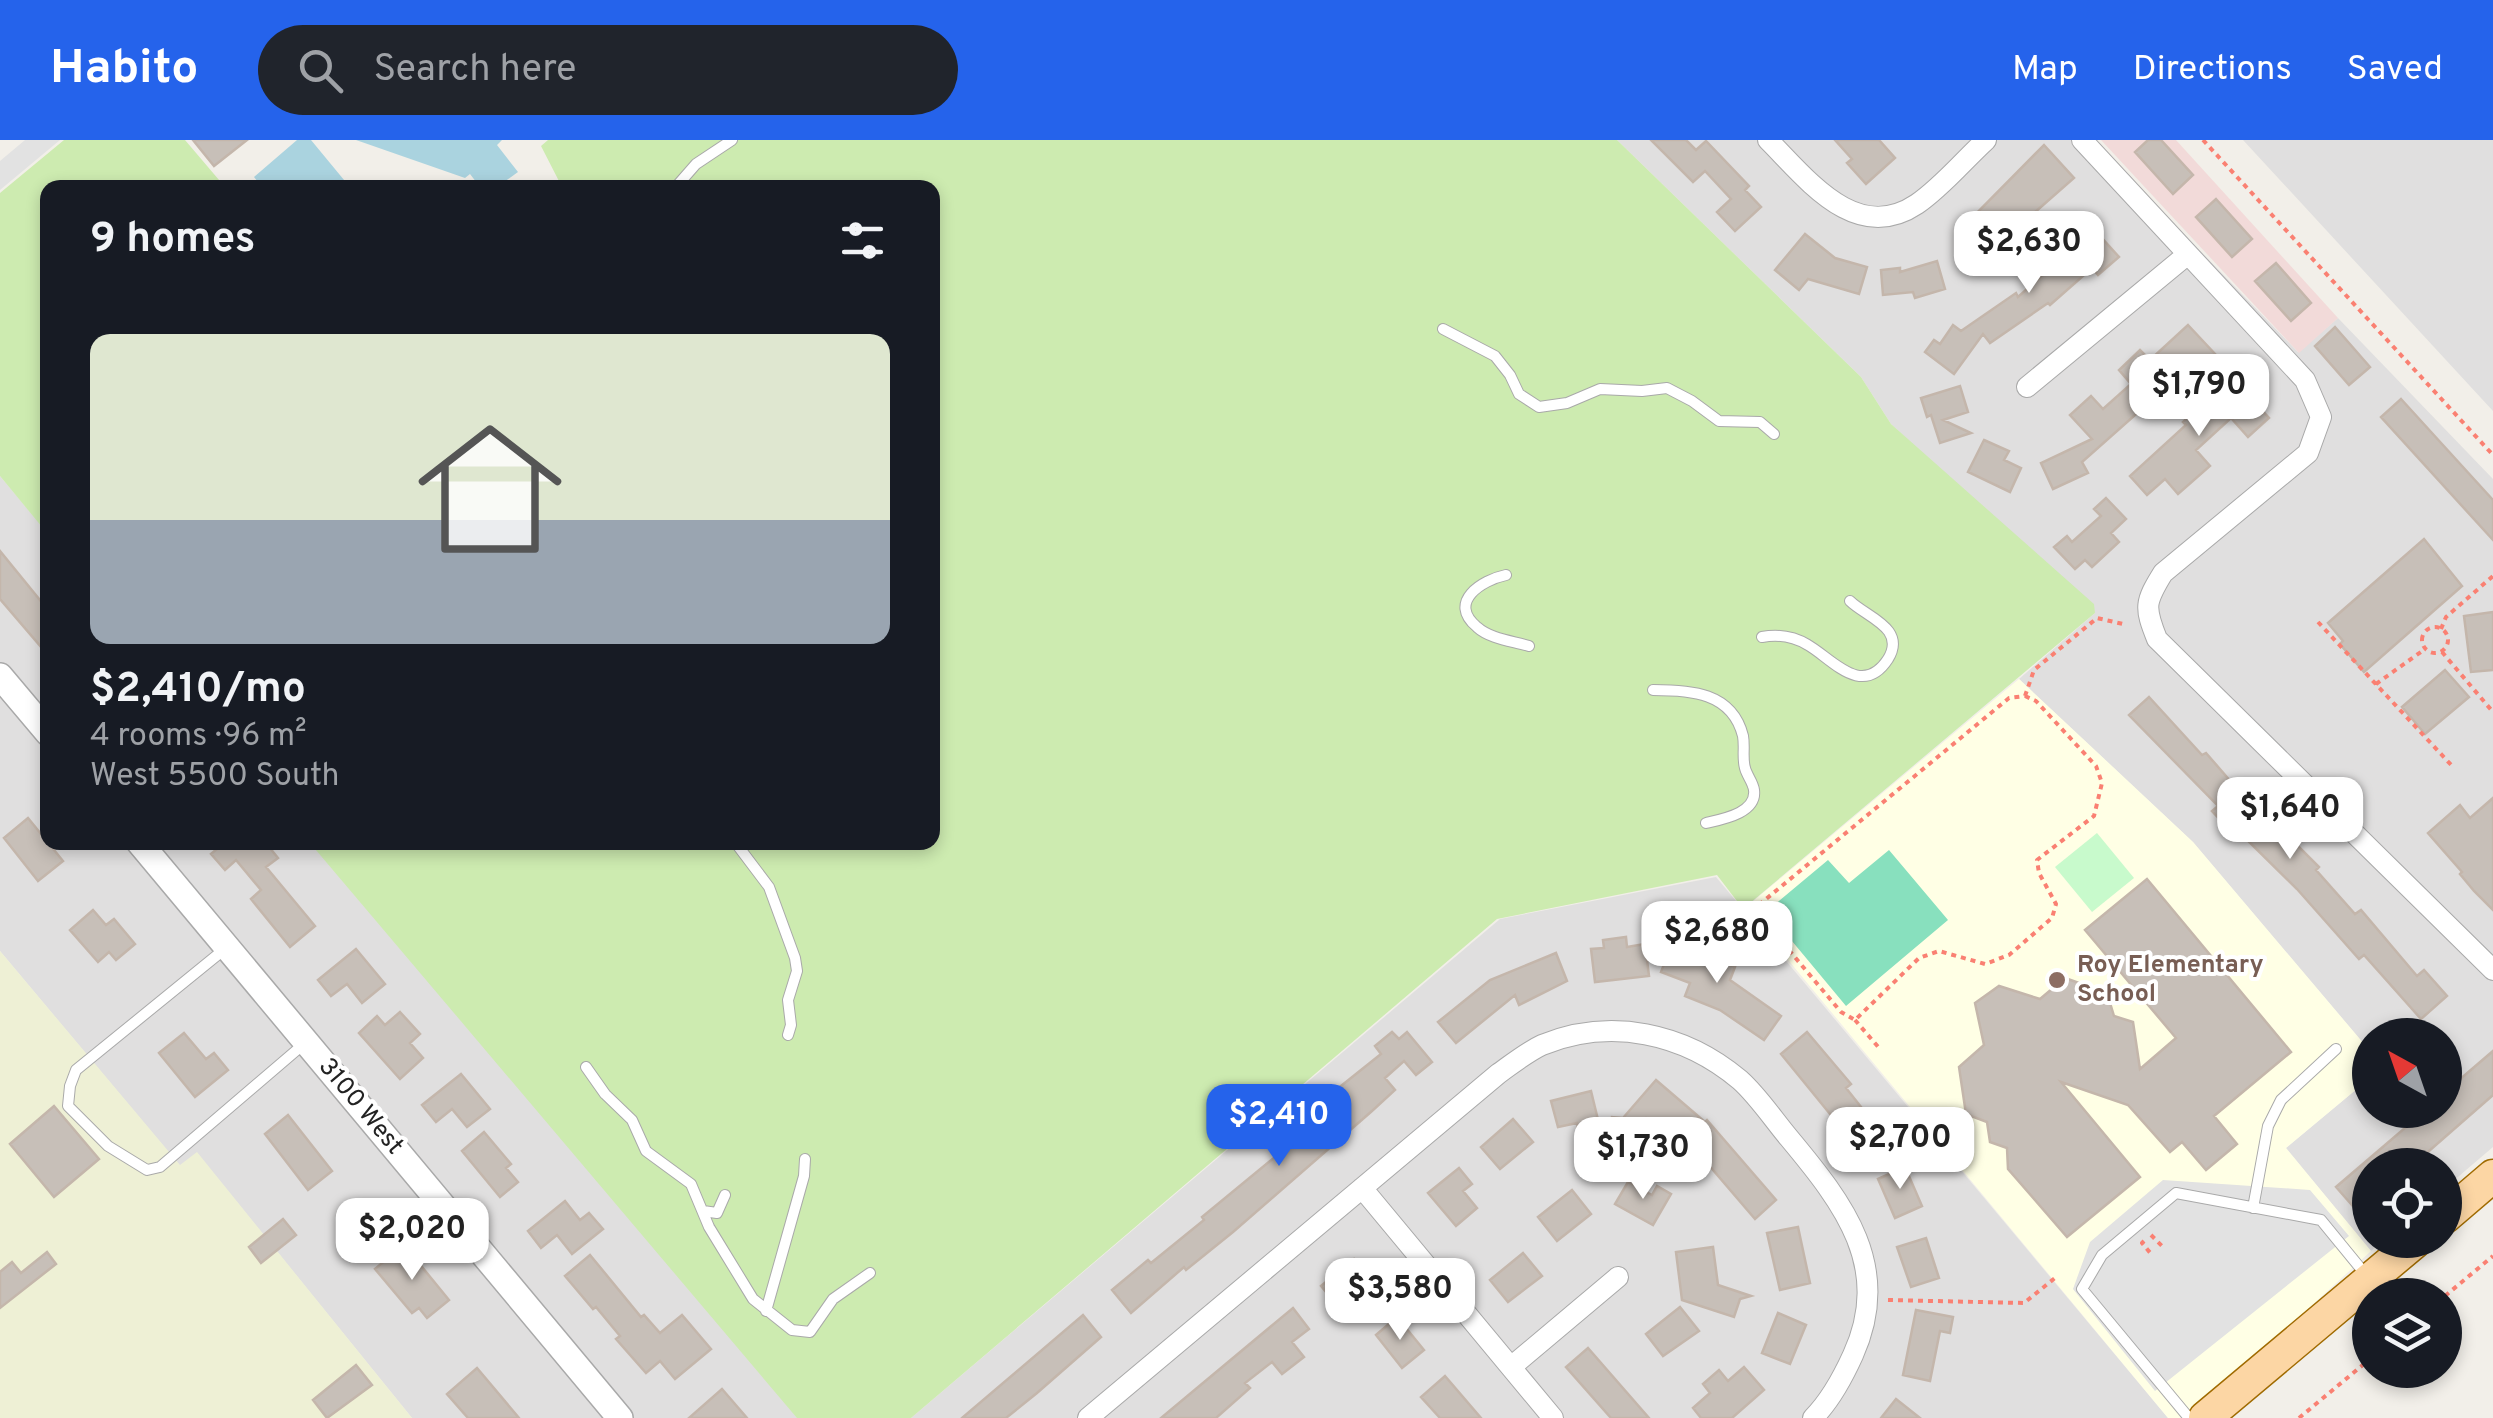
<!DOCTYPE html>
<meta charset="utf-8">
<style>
body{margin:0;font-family:Overpass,sans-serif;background:#20242c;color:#f1f3f6;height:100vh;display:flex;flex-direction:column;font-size:38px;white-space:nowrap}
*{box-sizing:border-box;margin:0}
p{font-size:32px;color:#9ea1a6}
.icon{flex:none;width:55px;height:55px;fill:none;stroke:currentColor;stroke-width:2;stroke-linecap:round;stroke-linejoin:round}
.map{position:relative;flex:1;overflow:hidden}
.sheet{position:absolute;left:40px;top:40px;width:900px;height:670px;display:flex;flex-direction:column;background:#171b24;border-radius:20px;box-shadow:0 5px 15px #0003}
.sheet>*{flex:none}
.needle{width:65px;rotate:320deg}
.fabs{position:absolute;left:2352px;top:878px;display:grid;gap:20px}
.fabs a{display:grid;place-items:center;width:110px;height:110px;border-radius:50%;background:#171b24;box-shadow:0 5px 15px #0003;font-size:50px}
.price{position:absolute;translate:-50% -85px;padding:0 22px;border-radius:20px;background:#fff;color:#222;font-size:32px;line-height:65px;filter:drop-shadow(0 2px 5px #0008)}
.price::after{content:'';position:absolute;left:50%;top:60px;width:30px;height:22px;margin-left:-15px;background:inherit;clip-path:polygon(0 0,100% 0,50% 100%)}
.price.selected{background:#2563eb;color:#fff}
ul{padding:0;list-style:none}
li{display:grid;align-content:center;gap:20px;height:530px;padding:0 50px}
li+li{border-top:2px solid #363941}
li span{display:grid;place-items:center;height:310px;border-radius:20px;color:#555}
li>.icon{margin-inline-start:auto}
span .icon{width:180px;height:180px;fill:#fffc;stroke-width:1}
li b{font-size:42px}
h2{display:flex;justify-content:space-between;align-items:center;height:120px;padding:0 50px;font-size:42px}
header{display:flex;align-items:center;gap:60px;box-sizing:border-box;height:140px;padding:0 50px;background:#2563eb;color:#fff}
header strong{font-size:48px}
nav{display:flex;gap:55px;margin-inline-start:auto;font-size:35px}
.search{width:700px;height:90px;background:#20242c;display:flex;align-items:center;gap:25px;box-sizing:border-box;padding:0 35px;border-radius:55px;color:#9ea1a6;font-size:38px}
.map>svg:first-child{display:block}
.residential{fill:#e0dfdf}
.commercial{fill:#f2dad9}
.education{fill:#ffffe5}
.farmland{fill:#eef0d5}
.grass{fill:#cdebb0}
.park{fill:#c8facc}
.pitch{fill:#88e0be}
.parking{fill:#e2e2e2}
.water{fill:#aad3df}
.building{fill:#c7bfb8;stroke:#c4b6ab;stroke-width:2.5}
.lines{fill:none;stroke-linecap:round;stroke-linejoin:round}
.service-casing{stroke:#a9a9a9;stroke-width:12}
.minor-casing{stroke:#a9a9a9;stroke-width:22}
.tertiary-casing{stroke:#a9a9a9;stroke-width:28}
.primary-casing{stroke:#a06b00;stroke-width:35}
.path{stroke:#fa8072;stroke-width:4;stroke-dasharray:5 5;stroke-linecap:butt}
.service{stroke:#fff;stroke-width:10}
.minor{stroke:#fff;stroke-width:20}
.tertiary{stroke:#fff;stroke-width:25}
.primary{stroke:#fcd6a4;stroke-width:32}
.education-dot{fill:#8d6e63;stroke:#fff;stroke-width:4}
.labels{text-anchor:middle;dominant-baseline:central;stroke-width:8;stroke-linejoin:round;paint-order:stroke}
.education-label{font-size:25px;font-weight:bold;fill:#785e54;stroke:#fff;text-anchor:start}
.street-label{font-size:25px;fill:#222;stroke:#fff}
</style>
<header>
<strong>Habito</strong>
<div class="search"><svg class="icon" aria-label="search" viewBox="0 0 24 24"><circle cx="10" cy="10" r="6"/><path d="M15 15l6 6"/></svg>Search here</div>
<nav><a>Map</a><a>Directions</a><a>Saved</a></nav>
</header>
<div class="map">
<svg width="2493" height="1278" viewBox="0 0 2493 1278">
<rect width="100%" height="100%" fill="#f2efe9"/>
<path class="residential" d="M1617 0H2093L2298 212 2338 178 2493 339V1007L2445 1048V1025H2370V1100H2383L2371 1111 2286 1008 2370 938V970H2445V895H2370V911L2193 702 2019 539 2095 473 1891 284 1861 237Z
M2243 0H2493V271Z
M0 336 47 392V582L0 526Z
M0 556 47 613 48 702 123 703 607 1278H412L197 1013 180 1026 0 811Z
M149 703H311L800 1278H633Z
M1716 737 2168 1278H911L1500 779Z"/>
<path class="commercial" d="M2101 0H2176L2338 178 2299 213Z"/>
<path class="education" d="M2019 539 2193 702 2370 911V938L2286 1008 2371 1111 2189 1278H2168L1745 768Z"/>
<path class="farmland" d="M0 811 180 1025 197 1012 412 1278H0Z"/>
<path class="grass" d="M64 0H185L225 47 48 48 47 393 0 336V53Z
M548 0H1617L1861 237 1891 284 2094 464 2095 473 1743 769 1717 735 1497 779 911 1278H797L310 703 932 702V48L562 47 541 6Z"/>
<path class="park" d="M2097 693 2134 738 2092 772 2055 727Z"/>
<path class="pitch" d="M1889 710 1948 780 1846 866 1767 771 1828 720 1849 743Z"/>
<path class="parking" d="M25 0H60L0 50V21Z
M2163 1040 2310 1050 2349 1096 2155 1251 2073 1149 2090 1102Z"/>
<path class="water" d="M297 0H311L349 46 262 47 254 37Z
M356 0H502L497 5 518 32 497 47H480L470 34 465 38Z"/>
<path class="building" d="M193 0H247L214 26Z
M1651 0H1686L1696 10 1706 1 1749 46 1745 50 1761 67 1735 91 1717 72 1731 59 1705 31 1693 42Z
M1835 0H1879L1895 18 1866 44 1847 23 1852 19Z
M2148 0H2161L2193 35 2173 54 2135 12Z
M2044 5 2074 38 2010 94 2006 89 1978 114 1958 92Z
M2216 59 2252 99 2232 117 2196 77Z
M2082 76 2119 117 2098 135 2092 128 2050 165 2048 163 1990 203 1983 194 1954 234 1925 212 1934 200 1940 204 1953 185 1961 191 2016 153 2018 157 2074 107 2062 94Z
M1805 94 1835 118 1867 127 1859 154 1808 139 1799 150 1775 130Z
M1937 121 1945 149 1915 158 1913 152 1883 155 1881 130 1900 128V132Z
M2276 123 2311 163 2291 181 2255 141Z
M2188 185 2215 214 2194 234 2188 228 2082 322 2088 333 2053 349 2041 323 2092 299 2070 275 2091 256 2103 269 2131 244 2119 230 2140 210 2150 220Z
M2335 187 2370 227 2349 245 2315 206Z
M2238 236 2253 253 2249 256 2269 278 2248 297 2231 278 2196 310 2210 326 2178 354 2165 339 2147 355 2130 336 2186 285 2183 282 2194 272 2196 274Z
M1960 246 1968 272 1943 280 1971 293 1940 303 1931 275 1927 277 1921 258Z
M2401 259 2493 360V400L2381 277Z
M1984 300 2009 311 2004 320 2021 328 2010 352 1968 332Z
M2106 358 2126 379 2111 393 2119 402 2092 427 2085 420 2075 429 2054 407 2067 396 2072 402 2101 376 2094 369Z
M2424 399 2462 446 2364 532 2340 504 2343 501 2328 483Z
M0 411 48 470V515L0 459Z
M2493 472V530L2471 532 2464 476Z
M2445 530 2469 557 2425 594 2402 567Z
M2149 557 2202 615 2206 613 2265 681 2269 677 2319 727 2316 730 2355 774 2361 770 2417 836 2424 830 2447 856 2421 879 2364 815 2359 819 2297 749 2231 684 2227 687 2212 671 2218 666 2129 575Z
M2493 658V770L2474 751 2460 734 2462 732 2428 693 2460 665 2470 678Z
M28 678 63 721 38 741 4 698Z
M221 702H265L278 718 266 727 315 786 290 807 251 759 261 750 236 720 225 730 211 714 223 704Z
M2147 739 2291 912 2214 976 2237 1004 2206 1030 2182 1002 2170 1012 2128 965 2061 942 2140 1037 2067 1097 2008 1029 2007 1008 1990 1002 1987 982 1966 974 1959 927 1984 905 1975 863 1999 846 2040 859 2065 838 2107 853 2114 876 2133 882 2140 929 2176 898 2085 790Z
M93 770 106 785 114 779 135 804 116 820 109 812 98 822 70 790Z
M1676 793 1704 804 1701 814 1735 827 1730 840 1781 876 1764 900 1720 870 1685 856 1690 843 1661 832Z
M1626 797 1627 807 1645 804 1649 836 1595 842 1591 809 1604 808 1603 800Z
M356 809 385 844 362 863 347 844 331 856 318 840Z
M1556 813 1567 841 1519 865 1515 855 1456 903 1438 882 1490 840Z
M400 872 420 894 410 903 423 918 400 939 359 893 377 876 385 885Z
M1392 892 1399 899 1407 892 1432 922 1416 935 1404 921 1385 938 1395 950 1372 971 1233 1092 1186 1130 1184 1127 1131 1173 1112 1150 1148 1120 1151 1123 1204 1080 1202 1077 1303 994 1301 992 1338 962 1331 954 1381 914 1375 906Z
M1807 892 1851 944 1846 948 1888 1001 1866 1018 1781 914Z
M184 893 206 919 214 913 228 930 195 957 159 913Z
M2493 911V955L2413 1025H2370V1061L2358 1072 2336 1047 2426 970H2445V952Z
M461 934 490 969 467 987 452 969 436 982 422 965Z
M1656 940 1705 982 1707 980 1776 1060 1755 1079 1677 988 1668 998 1647 979 1646 1006 1612 1005V977L1623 978Z
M1591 951 1600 988 1579 993 1577 983 1558 987 1551 961Z
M54 966 99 1019 54 1057 10 1004Z
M288 975 332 1031 308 1050 265 994Z
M1513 979 1533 1002 1500 1029 1481 1007Z
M484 992 511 1024 506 1028 518 1042 500 1057 462 1011Z
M1905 1027 1922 1066 1895 1078 1878 1039Z
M1459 1028 1472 1044 1463 1051 1477 1068 1456 1086 1428 1053Z
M1628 1042 1652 1055 1657 1046 1671 1054 1653 1085 1615 1064Z
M1572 1050 1591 1074 1557 1101 1538 1077Z
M565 1061 580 1080 589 1073 603 1089 572 1114 557 1095 541 1108 528 1091Z
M283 1079 296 1095 261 1123 249 1107Z
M1798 1087 1810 1143 1780 1150 1767 1093Z
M1926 1098 1939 1138 1911 1147 1897 1107Z
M404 1105 449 1160 427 1178 419 1168 412 1173 375 1129Z
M1713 1107 1718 1145 1751 1156 1740 1159 1734 1177 1682 1160 1676 1112Z
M47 1112 56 1124 0 1168V1132L12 1122 21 1133Z
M1523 1113 1542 1136 1508 1162 1490 1140Z
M590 1115 641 1177 644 1175 660 1193 682 1175 711 1209 675 1239 660 1221 646 1233 616 1199 620 1196 596 1167 593 1169 565 1136Z
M1354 1119 1372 1143 1340 1169 1321 1146Z
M1680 1167 1699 1191 1663 1216 1646 1194Z
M1293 1168 1309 1189 1292 1202 1304 1217 1282 1234 1272 1222 1245 1243 1250 1248 1216 1278H1161Z
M1916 1170 1953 1177 1950 1193 1940 1191 1930 1241 1903 1235Z
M1778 1173 1806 1185 1790 1224 1762 1213Z
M1083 1175 1101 1197 1037 1253 1006 1278H962Z
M1397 1177 1424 1210 1402 1228 1376 1195Z
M1588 1208 1649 1278H1611L1566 1227Z
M356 1225 372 1245 327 1278 313 1260Z
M1744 1227 1764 1250 1732 1278H1701L1693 1268 1710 1253 1703 1244 1719 1230 1728 1241Z
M477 1228 519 1278H468L447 1254Z
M1445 1236 1481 1278H1440L1421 1257Z
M722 1249 747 1278H689Z
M1896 1259 1920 1278H1881Z"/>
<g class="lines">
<defs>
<path id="service" d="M675 48 696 24 732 0
M1443 189 1495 216 1510 235 1519 254 1539 267 1567 263 1600 249 1642 251 1667 248 1692 261 1719 281 1760 282 1774 294
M1506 435C1482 440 1447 462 1477 487 1490 499 1513 501 1529 506
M1762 497C1778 494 1793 496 1808 505 1831 518 1862 559 1888 519 1907 488 1866 477 1850 461
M1653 550C1690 550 1732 552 1743 596 1745 607 1742 618 1745 628 1747 636 1753 642 1754 650 1757 673 1723 679 1706 683
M735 702 769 747 795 818 797 831 788 860 791 885 788 895
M226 808 76 930 70 946 68 966 108 1006 147 1030 160 1027 305 903
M586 927 605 954 632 980 646 1011 691 1044 709 1087 753 1159 792 1190 810 1192 833 1159 870 1133
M2253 1068 2268 986 2281 960 2336 909
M703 1071 717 1073 725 1055
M766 1171 804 1036 805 1019
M2189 1278 2082 1149 2102 1115 2176 1053 2321 1080 2366 1135"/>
<path id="minor" d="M1768 0C1807 39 1856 105 1917 64 1942 47 1964 20 1986 0
M2082 0 2305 240 2321 277 2308 313 2163 433C2145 462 2144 467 2157 499L2493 830
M2027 247 2188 114
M1362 1048 1553 1278
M1511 1227 1618 1137
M1088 1278 1498 934C1512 924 1527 912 1542 905 1611 877 1684 893 1740 940 1758 956 1773 979 1789 998 1844 1064 1893 1127 1853 1215 1843 1237 1830 1261 1813 1278"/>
<path id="tertiary" d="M0 536 48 593
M139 702 620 1278"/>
<path id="primary" d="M2445 1077 2493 1036
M2205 1278 2417 1100"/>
</defs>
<use href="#service" class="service-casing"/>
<use href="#minor" class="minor-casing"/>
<use href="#tertiary" class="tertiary-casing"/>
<use href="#primary" class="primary-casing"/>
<path class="path" d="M2203 0 2493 315
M2318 482 2454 628
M2422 500a13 13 0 1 1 26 0a13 13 0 1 1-26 0Z
M2441 489 2446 477 2493 436
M2442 512 2493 572
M2376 544 2425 509
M2025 556 2036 561 2096 626 2102 643 2094 676 2037 720 2039 733 2056 764 2052 778 2009 815 1985 824 1939 811 1919 818 1855 880 1841 872 1761 777 1760 764 2009 558Z
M2025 556 2034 530 2097 478 2123 484
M1855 880 1880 909
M2151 1095 2162 1106
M2144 1101 2142 1103 2152 1115
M2445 1156 2493 1116
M1888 1160 2024 1163 2055 1138
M2299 1278 2370 1219"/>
<use href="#service" class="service"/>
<use href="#minor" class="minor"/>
<use href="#tertiary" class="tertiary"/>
<use href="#primary" class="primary"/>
</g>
<circle class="education-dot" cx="2057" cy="840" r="10"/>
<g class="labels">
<g class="education-label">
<text x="2077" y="826">Roy Elementary<tspan x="2077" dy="29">School</tspan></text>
</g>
<g class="street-label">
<text transform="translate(360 967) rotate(50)">3100 West</text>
</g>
</g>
</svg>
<div class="fabs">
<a><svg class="needle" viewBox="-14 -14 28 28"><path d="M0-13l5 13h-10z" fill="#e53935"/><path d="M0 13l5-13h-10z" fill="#9ea1a6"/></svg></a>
<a><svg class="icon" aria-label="locate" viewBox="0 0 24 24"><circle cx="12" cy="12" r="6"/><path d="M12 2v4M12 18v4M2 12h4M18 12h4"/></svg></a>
<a><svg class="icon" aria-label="layers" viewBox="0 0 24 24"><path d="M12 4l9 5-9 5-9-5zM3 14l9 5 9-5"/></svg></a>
</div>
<b class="price" style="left:2029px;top:156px">$2,630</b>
<b class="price" style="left:2199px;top:299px">$1,790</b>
<b class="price" style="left:2290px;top:722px">$1,640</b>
<b class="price" style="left:1717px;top:846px">$2,680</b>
<b class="price selected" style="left:1279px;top:1029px">$2,410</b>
<b class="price" style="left:1900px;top:1052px">$2,700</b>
<b class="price" style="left:1643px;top:1062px">$1,730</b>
<b class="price" style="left:412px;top:1143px">$2,020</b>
<b class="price" style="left:1400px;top:1203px">$3,580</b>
<section class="sheet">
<h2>9 homes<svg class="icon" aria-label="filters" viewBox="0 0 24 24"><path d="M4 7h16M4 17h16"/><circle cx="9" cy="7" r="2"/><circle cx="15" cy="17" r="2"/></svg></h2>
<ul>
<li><span style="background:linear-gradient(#dfe7d0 60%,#9aa5b1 0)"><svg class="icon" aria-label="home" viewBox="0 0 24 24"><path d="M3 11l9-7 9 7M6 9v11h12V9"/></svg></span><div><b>$2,410/mo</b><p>4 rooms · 96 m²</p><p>West 5500 South</p></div></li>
</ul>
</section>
</div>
